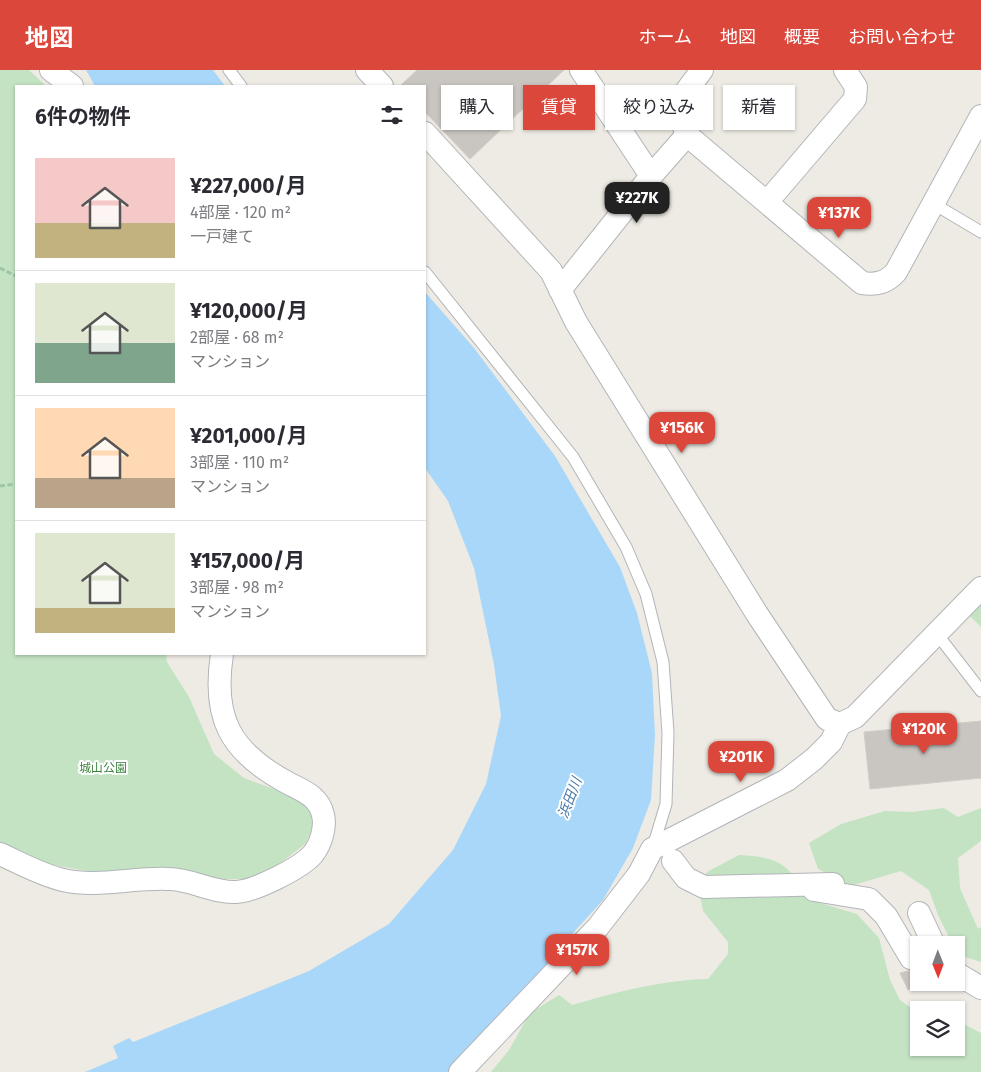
<!DOCTYPE html>
<html lang="ja">
<meta charset="utf-8">
<style>
body{margin:0;font-family:"Fira Sans","Noto Sans JP",sans-serif;background:#f2f2f3;color:#2b2b33;height:100vh;display:flex;flex-direction:column;font-size:19px;white-space:nowrap}
*{box-sizing:border-box;margin:0}
p{font-size:16px;color:#7c7c81}
.icon{flex:none;width:28px;height:28px;fill:none;stroke:currentColor;stroke-width:2;stroke-linecap:round;stroke-linejoin:round}
.map{position:relative;flex:1;overflow:hidden}
.panel{position:absolute;left:15px;top:15px;width:411px;height:570px;display:flex;flex-direction:column;background:#fff;border-radius:0px;box-shadow:0 1px 4px #0004}
.panel>*{flex:none}
.hud{position:absolute;left:441px;top:15px;width:464px;height:45px;display:flex;gap:10px}
.needle{width:32px;rotate:179deg}
.tools{position:absolute;left:910px;top:866px;display:grid;gap:10px}
.tools a{display:grid;place-items:center;width:55px;height:55px;border-radius:0px;background:#fff;box-shadow:0 1px 4px #0004;font-size:25px}
.price{position:absolute;translate:-50% -42px;padding:0 11px;border-radius:10px;background:#dc473c;color:#fff;font-size:16px;line-height:32px;filter:drop-shadow(0 1px 2px #0008)}
.price::after{content:'';position:absolute;left:50%;top:30px;width:15px;height:11px;margin-left:-8px;background:inherit;clip-path:polygon(0 0,100% 0,50% 100%)}
.price.on{background:#222;color:#fff}
ul{padding:0;list-style:none}
li{display:flex;align-items:center;gap:15px;height:125px;padding:0 20px}
li+li{border-top:1px solid #e1e1e2}
li span{display:grid;place-items:center;flex:none;width:140px;height:100px;border-radius:0px;color:#555}
li>.icon{margin-inline-start:auto}
span .icon{width:60px;height:60px;fill:#fffc;stroke-width:1}
li b{font-size:21px}
h2{display:flex;justify-content:space-between;align-items:center;height:60px;padding:0 20px;font-size:21px}
.tag{padding:0 18px;border-radius:0px;background:#fff;box-shadow:0 1px 4px #0004;font-size:18px;line-height:45px}
.tag.on{background:#dc473c;color:#fff}
header{display:flex;align-items:center;gap:30px;box-sizing:border-box;height:70px;padding:0 25px;background:#dc473c;color:#fff}
header strong{font-size:24px}
nav{display:flex;gap:28px;margin-inline-start:auto;font-size:18px}
.map>svg:first-child{display:block}
.green{fill:#c3e3c3}
.water{fill:#a9d7f9}
.building{fill:#c9c6c2;stroke:#d2cdc3}
.lines{fill:none;stroke-linecap:round;stroke-linejoin:round}
.lane-casing{stroke:#b2b5b8;stroke-width:13}
.street-casing{stroke:#b2b5b8;stroke-width:24}
.path{stroke:#9cc4a7;stroke-width:3;stroke-dasharray:5 2.5;stroke-linecap:butt}
.lane{stroke:#fff;stroke-width:11}
.street{stroke:#fff;stroke-width:22}
.labels{text-anchor:middle;dominant-baseline:central;stroke-width:4;stroke-linejoin:round;paint-order:stroke}
.park-label{font-size:12px;fill:#3c833f;stroke:#fff}
.water-label{font-size:14px;font-style:italic;fill:#4878a9;stroke:#fff}
</style>
<header>
<strong>地図</strong>
<nav><a>ホーム</a><a>地図</a><a>概要</a><a>お問い合わせ</a></nav>
</header>
<div class="map">
<svg width="981" height="1002" viewBox="0 0 981 1002">
<rect width="100%" height="100%" fill="#eeebe4"/>
<path class="green" d="M0 0H29L46 16H16V584H166L167 592 189 627 214 684 244 708 304 730 311 745 313 758 305 774 279 794 245 809H225L183 802 100 803 52 795 0 775Z
M981 528V557L966 542Z
M944 738 958 747 981 738V771L958 788 960 818 978 859 981 857V892L959 885 956 875H953L938 845 929 820 901 801 850 816 818 799 809 773 841 754 885 741 912 742Z
M739 785C782 787 788 795 810 830L857 844 879 868 890 910 900 930 911 938 928 935 938 940H919V978H956V950L981 963V1002H491L509 980 530 943 559 925 572 935C617 922 661 910 708 909L728 884V872L703 841 699 819 707 802Z"/>
<path class="water" d="M86 0H213L225 16H95Z
M425 222 474 278 555 386 620 497 637 543 652 603 655 665 651 730 633 778 603 830 554 884 556 891 448 1002H85L118 988 113 976 129 968 133 972 309 901 389 854 453 780 486 714 501 646 494 595 474 498 448 431 425 398Z"/>
<path class="building" d="M417 0H564L470 89 425 42V16H400Z
M981 651V708L870 719 864 662Z
M919 898V914L908 920 900 903Z"/>
<g class="lines">
<defs>
<path id="lane" d="M229 0 241 16
M934 134 981 162
M425 202 573 387 626 477 646 524 663 592 668 663 666 734 653 777
M937 564 981 621"/>
<path id="street" d="M51 0 72 16
M367 0 382 16
M581 0 651 106
M702 0 678 32 679 44 687 65 862 213C876 215 886 213 896 202L981 46
M425 63 551 201 576 252 757 544 827 649 840 654 855 647 981 518
M767 132 855 29 856 17 845 0
M560 220 651 106 687 65
M0 784C20 793 41 805 63 810 98 818 134 807 169 809 191 809 213 823 236 822 255 821 301 798 313 784 321 774 326 757 323 745 319 726 303 721 288 713 230 682 212 648 222 584
M673 791 686 808 704 817 833 814
M814 820 869 829 886 846 911 888
M919 843 934 875
M956 903 981 918
M460 1002 598 857 639 804 652 779 787 710 814 689 831 672 840 654"/>
</defs>
<use href="#lane" class="lane-casing"/>
<use href="#street" class="street-casing"/>
<path class="path" d="M0 198 16 206
M0 416 16 414"/>
<use href="#lane" class="lane"/>
<use href="#street" class="street"/>
</g>
<g class="labels">
<g class="park-label">
<text x="103" y="698">城山公園</text>
</g>
<g class="water-label">
<text transform="translate(570 728) rotate(-69)">浜田川</text>
</g>
</g>
</svg>
<div class="tools">
<a><svg class="needle" viewBox="-14 -14 28 28"><path d="M0-13l5 13h-10z" fill="#e53935"/><path d="M0 13l5-13h-10z" fill="#7c7c81"/></svg></a>
<a><svg class="icon" aria-label="layers" viewBox="0 0 24 24"><path d="M12 4l9 5-9 5-9-5zM3 14l9 5 9-5"/></svg></a>
</div>
<b class="price on" style="left:637px;top:154px">¥227K</b>
<b class="price" style="left:839px;top:169px">¥137K</b>
<b class="price" style="left:682px;top:384px">¥156K</b>
<b class="price" style="left:924px;top:685px">¥120K</b>
<b class="price" style="left:741px;top:713px">¥201K</b>
<b class="price" style="left:577px;top:906px">¥157K</b>
<div class="hud">
<a class="tag">購入</a>
<a class="tag on">賃貸</a>
<a class="tag">絞り込み</a>
<a class="tag">新着</a>
</div>
<section class="panel">
<h2>6件の物件<svg class="icon" aria-label="filters" viewBox="0 0 24 24"><path d="M4 7h16M4 17h16"/><circle cx="9" cy="7" r="2"/><circle cx="15" cy="17" r="2"/></svg></h2>
<ul>
<li><span style="background:linear-gradient(#f6c9c9 65%,#c2b280 0)"><svg class="icon" aria-label="home" viewBox="0 0 24 24"><path d="M3 11l9-7 9 7M6 9v11h12V9"/></svg></span><div><b>¥227,000/月</b><p>4部屋 · 120 m²</p><p>一戸建て</p></div></li>
<li><span style="background:linear-gradient(#dfe7d0 60%,#7fa58c 0)"><svg class="icon" aria-label="home" viewBox="0 0 24 24"><path d="M3 11l9-7 9 7M6 9v11h12V9"/></svg></span><div><b>¥120,000/月</b><p>2部屋 · 68 m²</p><p>マンション</p></div></li>
<li><span style="background:linear-gradient(#ffd9b3 70%,#b9a48a 0)"><svg class="icon" aria-label="home" viewBox="0 0 24 24"><path d="M3 11l9-7 9 7M6 9v11h12V9"/></svg></span><div><b>¥201,000/月</b><p>3部屋 · 110 m²</p><p>マンション</p></div></li>
<li><span style="background:linear-gradient(#dfe7d0 75%,#c2b280 0)"><svg class="icon" aria-label="home" viewBox="0 0 24 24"><path d="M3 11l9-7 9 7M6 9v11h12V9"/></svg></span><div><b>¥157,000/月</b><p>3部屋 · 98 m²</p><p>マンション</p></div></li>
</ul>
</section>
</div>
